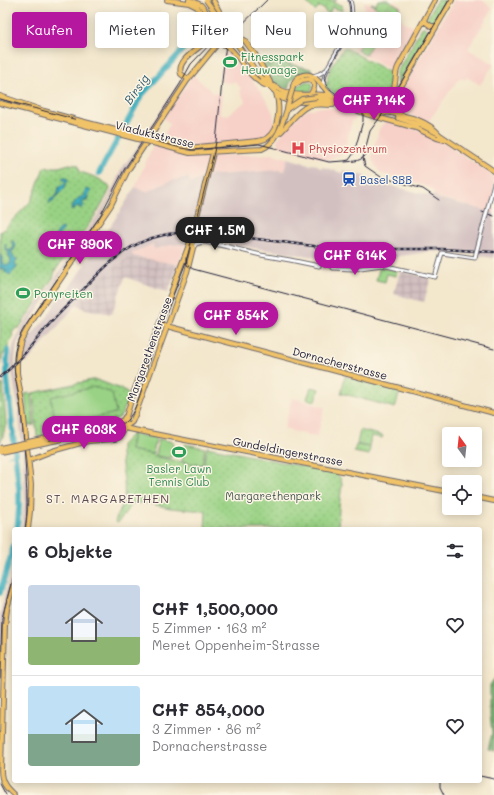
<!DOCTYPE html>
<html lang="de">
<meta charset="utf-8">
<style>
body{margin:0;font-family:Mali,sans-serif;background:#f2f2f3;color:#2b2b33;height:100vh;display:flex;flex-direction:column;font-size:15px;white-space:nowrap}
*{box-sizing:border-box;margin:0}
p{font-size:13px;color:#7c7c81}
.icon{flex:none;width:22px;height:22px;fill:none;stroke:currentColor;stroke-width:2;stroke-linecap:round;stroke-linejoin:round}
.map{position:relative;flex:1;overflow:hidden}
.drawer{position:absolute;left:12px;top:527px;width:470px;height:256px;display:flex;flex-direction:column;background:#fff;border-radius:4px;box-shadow:0 2px 10px #0003}
.drawer>*{flex:none}
.banner{position:absolute;left:12px;top:12px;width:470px;height:36px;display:flex;gap:8px}
.needle{width:26px;rotate:345deg}
.tools{position:absolute;left:442px;top:427px;display:grid;gap:8px}
.tools a{display:grid;place-items:center;width:40px;height:40px;border-radius:4px;background:#fff;box-shadow:0 2px 10px #0003;font-size:20px}
.price{position:absolute;translate:-50% -34px;padding:0 9px;border-radius:14px;background:#b5179e;color:#fff;font-size:13px;line-height:26px;filter:drop-shadow(0 1px 2px #0008)}
.price::after{content:'';position:absolute;left:50%;top:24px;width:12px;height:9px;margin-left:-6px;background:inherit;clip-path:polygon(0 0,100% 0,50% 100%)}
.price.selected{background:#222;color:#fff}
ul{padding:0;list-style:none}
li{display:flex;align-items:center;gap:12px;height:100px;padding:0 16px}
li+li{border-top:1px solid #e1e1e2}
li span{display:grid;place-items:center;flex:none;width:112px;height:80px;border-radius:4px;color:#555}
li>.icon{margin-inline-start:auto}
span .icon{width:48px;height:48px;fill:#fffc;stroke-width:1}
li b{font-size:17px}
h2{display:flex;justify-content:space-between;align-items:center;height:48px;padding:0 16px;font-size:17px}
.pill{padding:0 14px;border-radius:4px;background:#fff;box-shadow:0 2px 10px #0003;font-size:14px;line-height:36px}
.pill.selected{background:#b5179e;color:#fff}
.map>svg:first-child{display:block}
.built{fill:#f7d1c8}
.industrial{fill:url(#industrial-grid)}
.railway{fill:#d2bfc0}
.grass{fill:url(#grass-tufts);stroke:#5e7a60}
.forest{fill:url(#forest-firs);stroke:#4e6b56}
.park{fill:url(#park-dots);stroke:#5e7a60}
.pitch{fill:#99d284;stroke:#5e7a60}
.water{fill:url(#water-ripples);stroke:#32687c}
.lines{fill:none;stroke-linecap:round;stroke-linejoin:round}
.stream{stroke:#41afbe;stroke-width:1}
.river{stroke:#41afbe;stroke-width:5.5}
.minor-tunnel{stroke:#c9c0af;stroke-width:3;stroke-dasharray:3 1.5;stroke-linecap:butt}
.major-tunnel{stroke:#c9c0af;stroke-width:4;stroke-dasharray:4 2;stroke-linecap:butt}
.minor-casing{stroke:#6b676e;stroke-width:5}
.major-casing{stroke:#6b676e;stroke-width:6}
.minor{stroke:#fff;stroke-width:3}
.major{stroke:#f1c369;stroke-width:4}
.tram{stroke:#22223b;stroke-width:1}
.rail-casing{stroke:#22223b;stroke-width:2.5}
.rail{stroke:#fcf5e5;stroke-width:1;stroke-dasharray:3;stroke-linecap:butt}
.minor-bridge-casing{stroke:#6b676e;stroke-width:5;stroke-linecap:butt}
.major-bridge-casing{stroke:#6b676e;stroke-width:6;stroke-linecap:butt}
.minor-bridge{stroke:#fff;stroke-width:3}
.major-bridge{stroke:#f1c369;stroke-width:4}
.labels{text-anchor:middle;dominant-baseline:central;stroke-width:3;stroke-linejoin:round;paint-order:stroke}
.leisure-label{font-size:11px;fill:#27864d;stroke:#fcf5e5;text-anchor:start}
.street-label{font-size:11px;fill:#22223b;stroke:#fcf5e5}
.health-label{font-size:11px;fill:#be3a42;stroke:#fcf5e5;text-anchor:start}
.transit-label{font-size:11px;fill:#164399;stroke:#fcf5e5;text-anchor:start}
.park-label{font-size:11px;fill:#465751;stroke:#fcf5e5}
.water-label{font-size:12px;font-style:italic;fill:#2e5a6f;stroke:#fcf5e5}
.neighbourhood-label{font-size:12px;letter-spacing:1px;fill:#5f4d54;stroke:#fcf5e5}
</style>
<div class="map">
<svg width="494" height="795" viewBox="0 0 494 795">
<defs>
<pattern id="industrial-grid" width="8" height="8" patternUnits="userSpaceOnUse"><rect width="8" height="8" fill="#d2bfc0"/><path d="M0 4h8M4 0v8" fill="none" stroke="#b4a4a6"/></pattern>
<pattern id="grass-tufts" width="24" height="20" patternUnits="userSpaceOnUse"><rect width="24" height="20" fill="#99d284"/><path d="M3 7l-1-3M5 7V3M7 7l1-3M15 17l-1-3M17 17v-4M19 17l1-3" fill="none" stroke="#84b473"/></pattern>
<pattern id="forest-firs" width="22" height="20" patternUnits="userSpaceOnUse"><rect width="22" height="20" fill="#7ab472"/><path d="M5 1l3.5 6h-7zM16 11l3.5 6h-7z" fill="#64925f"/></pattern>
<pattern id="park-dots" width="8" height="8" patternUnits="userSpaceOnUse"><rect width="8" height="8" fill="#99d284"/><path d="M2 2h.1M6 6h.1" fill="none" stroke="#84b473" stroke-width="1.8" stroke-linecap="round"/></pattern>
<pattern id="water-ripples" width="26" height="14" patternUnits="userSpaceOnUse"><rect width="26" height="14" fill="#41afbe"/><path d="M2 4q2-2 4 0t4 0M15 11q2-2 4 0t4 0" fill="none" stroke="#368e9c"/></pattern>
</defs>
<rect width="100%" height="100%" fill="#fcf5e5"/>
<filter id="ink" filterUnits="userSpaceOnUse"><feTurbulence type="fractalNoise" baseFrequency=".025" numOctaves="2"/><feDisplacementMap in="SourceGraphic" scale="8" xChannelSelector="R" yChannelSelector="G"/><feConvolveMatrix kernelMatrix="1 2 1 2 8 2 1 2 1" color-interpolation-filters="sRGB"/></filter>
<filter id="wash" filterUnits="userSpaceOnUse"><feTurbulence type="fractalNoise" baseFrequency=".012" numOctaves="4" result="noise"/><feDisplacementMap in="SourceGraphic" scale="16" xChannelSelector="R" yChannelSelector="G"/><feGaussianBlur stdDeviation="0.9" result="paint"/><feColorMatrix in="noise" values="0 0 0 0 0 0 0 0 0 0 0 0 0 0 0 0 0 1.4 0 .05"/><feComposite in="paint" operator="in"/></filter>
<g filter="url(#wash)">
<rect width="100%" height="100%" fill="#f3e7cc"/>
<path class="built" d="M378 0H391L402 6 399 17 403 21 417 29 393 71 353 49 364 32 366 21 364 2 376 4Z
M454 0H482L493 8 468 49 494 64 480 85 467 77 465 80 460 77 428 122 401 112 398 110 395 104V101Z
M232 51 267 101 273 113 275 124 267 138 217 144 216 156 273 154 288 158 284 171 283 170H279L218 175 212 174 191 183 188 177 170 181 149 191 141 190 135 187 156 138 163 140 165 133 170 124 163 118 193 75 213 93 222 94 220 114 228 115 246 101 242 96 240 91 241 88 234 81 232 83 221 82 223 55 228 52Z
M323 107 337 109 356 116 355 120 352 121 344 153 328 160 278 146 277 140 288 126 300 114 307 110Z
M386 120 420 130 447 144 456 151 494 176V213L438 197 435 195 431 188 380 173 372 160V156L379 129Z
M153 244 155 248 171 245 185 244 179 265 133 256 132 253Z
M292 398 325 407 317 437 284 429Z"/>
<path class="industrial" d="M133 256 179 265 168 292 125 277 112 314 84 309 77 304 111 269 120 262Z
M400 271 430 279 424 302 394 294Z"/>
<path class="railway" d="M182 79 183 82 132 158 101 216 25 329 17 344 15 359V370L21 402 29 498 26 529H22L25 498 23 458 19 413 12 370 11 360 14 344 22 327 98 215 108 199 122 168 137 148Z
M288 158 311 165V164L318 165V167L322 168 323 167 342 173 343 170 362 175 365 176 364 179 428 195H435L438 198 492 212 494 213V258L480 256 479 253 473 252 471 254 441 251 438 252H426L400 256 386 263H371L356 266 316 257 225 244 201 239 197 234H189L185 244 171 245 154 249 153 244 132 253 133 256 120 262 111 269 77 304 27 362H21V353L25 343 48 316 59 297 69 288 121 210 135 187 141 190 148 191 170 181 188 177 191 183 212 174 218 175 279 170 284 171Z
M14 561V575L4 613 0 703V614Z"/>
<path class="grass" d="M378 0H388L400 7 395 20 390 17 393 11 386 7 382 14 379 12 380 10 371 4 372 3 376 5Z
M307 81 312 83 313 87 311 91 295 92 297 86Z
M327 82C335 97 358 90 363 104L335 94 325 86Z"/>
<path class="forest" d="M266 62H283L311 69 312 73C300 71 291 77 288 89 272 84 269 77 262 64Z
M494 679V752L493 750 488 749 492 733 490 715V685Z"/>
<path class="park" d="M304 0H337L335 1 333 3 342 5V11L332 7 329 14 325 12V10L318 6 319 7 315 11Z
M437 0H446L432 25 426 20Z
M422 27H425L428 31 398 83 397 72Z
M344 47 392 74 389 86 376 106H369L362 104 361 99 358 97C351 94 343 95 337 92 315 82 337 60 344 47Z
M69 164 78 165 80 172C90 175 104 179 110 188 108 197 86 230 79 237 77 240 73 241 71 243L72 247 55 271 53 278 19 328H16L12 333 13 337 2 357 0 365V231L1 232 3 230 31 201 35 192 44 167 50 168 51 167H59Z
M345 376 400 391 395 408 341 393Z
M92 380H97L126 391 129 396 123 412 120 417 115 420 37 437 33 393Z
M3 384 6 425 5 426 3 436 0 443V386Z
M360 430 383 436 382 438 371 436 369 447 357 444Z
M133 433 130 450 156 455 157 457 203 466 207 447 336 473 340 478 342 484 339 507 338 529H205L206 511 170 508 147 503H133L118 523 115 522C117 514 123 507 124 499 126 480 120 464 121 445Z"/>
<path class="pitch" d="M366 34 375 39 365 55 357 50Z
M380 267 397 271 396 276 387 274 385 282 376 280Z
M94 387 112 393 116 413 56 426 51 397Z
M311 387 319 389 316 401 307 399Z
M31 393 34 425 28 426 25 394Z
M133 434 156 438 153 454 130 450Z
M159 439 174 442 171 458 156 456Z
M185 444 205 448 202 465 182 461Z
M356 445 370 447 369 455 354 452Z"/>
<path class="water" d="M64 177H67L68 180 64 189 54 199V201L49 204 50 200 57 195 59 187 66 182 62 178Z
M86 189 90 190 91 191 85 200 86 201 89 196 88 201 82 202 84 206 82 208H79L80 205 74 208 73 211 71 210C72 205 78 196 84 196Z
M62 228 64 229 58 236 56 242 60 245V246L59 247 54 245 55 237 59 229Z
M12 240 16 245 14 250 11 252 14 258 17 259V261L15 263 17 267 16 269 10 275 5 272 4 268 0 269V254L2 258V263L5 265 10 264 11 260 8 255 9 252 5 250V245L6 244 7 250H12L14 246 12 243Z"/>
<g class="lines">
<path class="stream" d="M8 456 15 454"/>
<path class="river" d="M99 173 142 95 186 46 206 29
M8 350 7 362V377L19 490V507L17 529
M0 593 14 545"/>
</g>
</g>
<g filter="url(#ink)">
<g class="lines">
<path class="minor-tunnel" d="M319 266 332 268"/>
<path class="major-tunnel" d="M335 101 371 111
M381 114 398 118"/>
<defs>
<path id="minor" d="M313 76 319 74 328 69
M323 87C324 55 360 37 350 0
M487 211 494 183
M191 239 229 247 261 255 290 260 319 266
M193 248 196 244 203 242
M332 268 353 269 382 265 435 277 442 253 475 258 476 253"/>
<path id="major" d="M167 0 189 3 197 7 214 31C211 45 175 56 181 74L188 79
M189 0 195 2 201 5 217 26 227 29 245 41 257 57 270 82
M213 0 219 11 214 23
M424 21 431 26H436
M222 44C238 48 245 78 267 86
M222 44 234 35
M260 76C269 83 278 90 289 93 301 97 313 93 326 95 341 97 355 104 370 108 395 116 421 114 440 135L494 171
M263 80 283 99 288 101 302 102 321 101 337 103 366 114 416 128 437 138 445 140
M293 86 302 80 310 79C317 84 314 89 310 95
M293 87C294 82 295 79 300 76 315 69 321 87 331 95
M279 94 289 97 304 99
M0 96 44 111 77 120
M317 97 334 101
M393 102 395 108 400 114
M0 103 76 123
M359 110 380 114 386 113
M378 111C385 105 394 92 395 83 396 78 395 73 398 67L435 0
M386 112 452 0
M398 118 423 126 437 133
M278 134C283 131 285 127 289 123 305 104 308 103 333 105
M154 140 188 148 258 141C261 140 265 140 267 138 280 129 280 105 276 93
M153 143 190 153 262 149C277 143 283 122 287 109
M194 228 215 145
M159 324 494 413
M124 428 132 422 135 415 187 272 193 248 191 239
M47 438 113 424 123 420 125 417
M48 442 94 433 124 428 449 492
M29 460 52 451 88 441 115 439 120 437 123 432 126 417 133 394 193 234
M475 497 494 501
M28 529 30 511 31 485 23 409 17 373V362L18 352 21 340 32 321 111 205 128 170 187 81 229 30
M14 795C6 788 1 782 1 770L5 625 7 609 14 583"/>
</defs>
<use href="#minor" class="minor-casing"/>
<use href="#major" class="major-casing"/>
<use href="#minor" class="minor"/>
<use href="#major" class="major"/>
<path class="tram" d="M0 99 181 148 193 150 259 144 329 162 344 161 349 160 354 153 363 121V113L361 106 359 101 355 98 338 95 331 90 325 82 324 77 326 73C338 50 357 27 349 0
M345 162C354 161 362 162 367 153
M439 200 423 189 381 177 365 166 363 158 370 131 384 112 449 0
M482 212 494 216
M186 258 187 265 193 269 494 349
M0 451 120 425C139 418 145 372 151 353L186 262 214 152 216 142 226 42 229 37 267 0
M25 529C28 512 27 495 26 477 25 455 23 433 21 410 17 377 5 357 26 325L100 216 125 168 180 84 191 64 217 37 222 34 235 29
M0 678 2 618 14 572
M480 776 494 779
M440 781V787L444 795
M0 784 6 795"/>
<defs>
<path id="rail" d="M0 377C18 363 31 346 46 328 56 316 68 305 80 293 117 253 142 230 200 232L338 249H442L494 252"/>
</defs>
<use href="#rail" class="rail-casing"/>
<use href="#rail" class="rail"/>
<defs>
<path id="minor-bridge" d="M476 253 487 211"/>
<path id="major-bridge" d="M206 0 258 74
M287 108 293 87
M287 109 302 99 317 97
M77 120 154 140
M76 123 153 143
M193 234 194 228
M0 448 47 438
M0 452 48 442"/>
</defs>
<use href="#minor-bridge" class="minor-bridge-casing"/>
<use href="#major-bridge" class="major-bridge-casing"/>
<use href="#minor-bridge" class="minor-bridge"/>
<use href="#major-bridge" class="major-bridge"/>
</g>
</g>
<defs>
<symbol id="stadium-bare" viewBox="-9 -9 18 18"><path d="M0-5a6.5 5 0 1 0 0 10a6.5 5 0 1 0 0-10ZM-3.5-1.8h7v3.6h-7Z" fill="#2e9e5b" stroke="#fcf5e5" stroke-width="2.5" paint-order="stroke"/></symbol>
<symbol id="hospital-bare" viewBox="-9 -9 18 18"><path d="M-5-5h3v3.5h4V-5h3V5h-3V1.5h-4V5h-3Z" fill="#e0444e" stroke="#fcf5e5" stroke-width="2.5" paint-order="stroke"/></symbol>
<symbol id="station-bare" viewBox="-9 -9 18 18"><path d="M-3-6H3Q5-6 5-4V2Q5 4 3 4L4.5 6H3L1.5 4h-3L-3 6H-4.5L-3 4Q-5 4-5 2V-4Q-5-6-3-6ZM-3.5-4v3h7v-3ZM-3.5 1v1.5H-2V1ZM2 1v1.5H3.5V1Z" fill="#1a4fb4" stroke="#fcf5e5" stroke-width="2.5" paint-order="stroke"/></symbol>
</defs>
<g fill-rule="evenodd">
<use href="#stadium-bare" x="220" y="52" width="20" height="20"/>
<use href="#hospital-bare" x="288" y="138" width="20" height="20"/>
<use href="#station-bare" x="339" y="169" width="20" height="20"/>
<use href="#stadium-bare" x="13" y="283" width="20" height="20"/>
<use href="#stadium-bare" x="169" y="442" width="20" height="20"/>
</g>
<g class="labels">
<g class="leisure-label">
<text x="241" y="56">Fitnesspark<tspan x="241" dy="13">Heuwaage</tspan></text>
<text x="34" y="293">Ponyreiten</text>
<text x="179" y="468" text-anchor="middle">Basler Lawn<tspan x="179" dy="13">Tennis Club</tspan></text>
</g>
<g class="street-label">
<text transform="translate(155 134) rotate(14)">Viaduktstrasse</text>
<text transform="translate(149 349) rotate(-70)">Margarethenstrasse</text>
<text transform="translate(340 363) rotate(15)">Dornacherstrasse</text>
<text transform="translate(288 451) rotate(11)">Gundeldingerstrasse</text>
</g>
<g class="health-label">
<text x="309" y="148">Physiozentrum</text>
</g>
<g class="transit-label">
<text x="360" y="179">Basel SBB</text>
</g>
<g class="park-label">
<text x="273" y="495">Margarethenpark</text>
</g>
<g class="water-label">
<text transform="translate(136 89) rotate(-54)">Birsig</text>
</g>
<g class="neighbourhood-label">
<text x="108" y="498">ST. MARGARETHEN</text>
</g>
</g>
</svg>
<div class="tools">
<a><svg class="needle" viewBox="-14 -14 28 28"><path d="M0-13l5 13h-10z" fill="#e53935"/><path d="M0 13l5-13h-10z" fill="#7c7c81"/></svg></a>
<a><svg class="icon" aria-label="locate" viewBox="0 0 24 24"><circle cx="12" cy="12" r="6"/><path d="M12 2v4M12 18v4M2 12h4M18 12h4"/></svg></a>
</div>
<b class="price" style="left:374px;top:121px">CHF 714K</b>
<b class="price selected" style="left:215px;top:251px">CHF 1.5M</b>
<b class="price" style="left:80px;top:265px">CHF 390K</b>
<b class="price" style="left:355px;top:276px">CHF 614K</b>
<b class="price" style="left:236px;top:336px">CHF 854K</b>
<b class="price" style="left:84px;top:450px">CHF 603K</b>
<div class="banner">
<a class="pill selected">Kaufen</a>
<a class="pill">Mieten</a>
<a class="pill">Filter</a>
<a class="pill">Neu</a>
<a class="pill">Wohnung</a>
</div>
<section class="drawer">
<h2>6 Objekte<svg class="icon" aria-label="filters" viewBox="0 0 24 24"><path d="M4 7h16M4 17h16"/><circle cx="9" cy="7" r="2"/><circle cx="15" cy="17" r="2"/></svg></h2>
<ul>
<li><span style="background:linear-gradient(#c9d6e8 65%,#8fb573 0)"><svg class="icon" aria-label="home" viewBox="0 0 24 24"><path d="M3 11l9-7 9 7M6 9v11h12V9"/></svg></span><div><b>CHF 1,500,000</b><p>5 Zimmer · 163 m²</p><p>Meret Oppenheim-Strasse</p></div><svg class="icon" aria-label="heart" viewBox="0 0 24 24"><path d="M12 20l-8-8c-3-5 5-10 8-4 3-6 11-1 8 4z"/></svg></li>
<li><span style="background:linear-gradient(#bfe0f5 60%,#7fa58c 0)"><svg class="icon" aria-label="home" viewBox="0 0 24 24"><path d="M3 11l9-7 9 7M6 9v11h12V9"/></svg></span><div><b>CHF 854,000</b><p>3 Zimmer · 86 m²</p><p>Dornacherstrasse</p></div><svg class="icon" aria-label="heart" viewBox="0 0 24 24"><path d="M12 20l-8-8c-3-5 5-10 8-4 3-6 11-1 8 4z"/></svg></li>
</ul>
</section>
</div>
